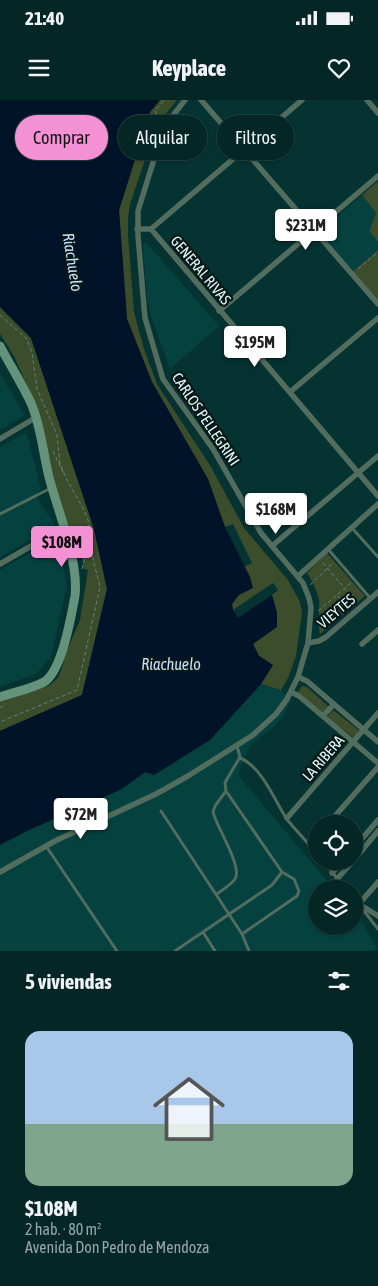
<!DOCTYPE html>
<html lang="es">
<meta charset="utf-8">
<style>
body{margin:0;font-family:"Asap Condensed",sans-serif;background:#0d2e2d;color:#f1f3f6;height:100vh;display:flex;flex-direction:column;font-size:19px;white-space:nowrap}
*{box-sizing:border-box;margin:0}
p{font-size:16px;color:#97a5a7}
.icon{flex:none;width:28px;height:28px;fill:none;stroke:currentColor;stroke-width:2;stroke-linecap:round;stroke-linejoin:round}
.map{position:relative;height:851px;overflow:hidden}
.panel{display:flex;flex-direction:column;background:#042625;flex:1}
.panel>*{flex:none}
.top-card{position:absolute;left:15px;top:15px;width:349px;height:45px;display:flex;gap:10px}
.buttons{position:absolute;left:308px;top:715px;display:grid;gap:10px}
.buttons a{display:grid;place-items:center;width:55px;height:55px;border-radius:50%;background:#042625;box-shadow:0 1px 4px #0004,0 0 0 1px #254342;font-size:25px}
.price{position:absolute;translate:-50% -42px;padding:0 11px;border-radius:5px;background:#fff;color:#222;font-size:16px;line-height:32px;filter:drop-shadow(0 1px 2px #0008)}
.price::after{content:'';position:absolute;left:50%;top:30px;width:15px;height:11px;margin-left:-8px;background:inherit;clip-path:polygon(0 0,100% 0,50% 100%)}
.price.on{background:#f491d4;color:#111}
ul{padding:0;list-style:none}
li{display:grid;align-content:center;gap:10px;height:265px;padding:0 25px}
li+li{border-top:1px solid #254342}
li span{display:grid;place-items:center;height:155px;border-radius:15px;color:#555}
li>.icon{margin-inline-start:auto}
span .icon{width:90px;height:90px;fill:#fffc;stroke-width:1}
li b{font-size:21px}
h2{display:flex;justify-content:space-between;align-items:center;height:60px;padding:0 25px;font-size:21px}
.tag{padding:0 18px;border-radius:22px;background:#042625;box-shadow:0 1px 4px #0004,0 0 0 1px #254342;font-size:18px;line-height:45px}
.tag.on{background:#f491d4;color:#111}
.status{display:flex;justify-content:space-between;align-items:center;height:35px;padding:0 25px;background:#042625;direction:ltr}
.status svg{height:14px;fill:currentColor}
header{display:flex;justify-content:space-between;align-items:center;height:65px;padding:0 25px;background:#042625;font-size:22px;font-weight:800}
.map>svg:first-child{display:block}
.built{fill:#05413f}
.green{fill:#3c4d2c}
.water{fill:#001329}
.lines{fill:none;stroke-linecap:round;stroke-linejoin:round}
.path{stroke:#5e8381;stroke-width:1;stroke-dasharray:4 2.5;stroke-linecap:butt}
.lane{stroke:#526d5e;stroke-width:3}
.street{stroke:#526d5e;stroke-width:5.5}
.secondary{stroke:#65927a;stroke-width:9}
.labels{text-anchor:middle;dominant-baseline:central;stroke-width:4.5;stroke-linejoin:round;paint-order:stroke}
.street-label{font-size:15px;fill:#e2f8f6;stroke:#071817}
.water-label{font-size:16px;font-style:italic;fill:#c5e0fc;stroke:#071817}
</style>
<div class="status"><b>21:40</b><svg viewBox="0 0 49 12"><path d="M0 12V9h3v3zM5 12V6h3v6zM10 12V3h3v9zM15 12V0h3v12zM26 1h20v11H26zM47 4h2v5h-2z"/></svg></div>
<header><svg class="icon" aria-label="menu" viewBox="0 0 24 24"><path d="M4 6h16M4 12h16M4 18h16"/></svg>Keyplace<svg class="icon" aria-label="heart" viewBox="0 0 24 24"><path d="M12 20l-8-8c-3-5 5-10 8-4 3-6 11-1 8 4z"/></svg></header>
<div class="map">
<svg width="378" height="851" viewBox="0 0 378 851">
<rect width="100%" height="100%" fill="#053331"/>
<path class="built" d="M362 95 376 113 369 131 378 142V150L352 172 322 135 325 127Z
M146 142 219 226 170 269 151 216 147 197 143 144Z
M0 274 25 315 0 330Z
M24 333 27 334 41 389 36 396 55 426 0 457V347Z
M53 440 59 442 67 486 51 557 36 574 0 587V470Z
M261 584 281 590 291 600 284 615 274 627 250 645 238 675 334 789H316V826H354V812L363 823 377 848 372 851H0V745L29 730 120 690 146 672 210 640Z"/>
<path class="green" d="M160 0H177L163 17 155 30 130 104 128 118V136L134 212 144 249 157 284 211 367 244 428 288 480 300 502 302 512 296 556 288 578 281 590 261 584 273 565 259 556 253 544 277 513 272 495 278 490 273 483 233 510 232 504 250 477 244 467 252 463 233 424 225 427 208 379 152 282 127 219 119 110 150 12Z
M378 81V142L369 131 376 113 362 95Z
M378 150V205L352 172Z
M0 207 31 238 94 429 107 489 82 595 0 631V601L50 585 58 578 62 568 65 555 80 520 88 470 84 469 79 446 72 440 61 405 35 304 14 256 0 234Z
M327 453 365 496 320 534C317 523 320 511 319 500 317 490 312 481 307 473Z
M302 586 307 587 329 607 323 614 298 592Z
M333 610 360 631 354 638 327 617Z"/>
<path class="water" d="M0 0H160L150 12 119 110 127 219 152 282 208 379 225 427 250 477 253 488 239 495 232 504 233 510 238 518 272 495 277 513V527L253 544 259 556 273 565 261 584 210 640 154 675 145 672 120 690 29 730 0 745V631L82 595 107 489 94 429 31 238 0 207Z"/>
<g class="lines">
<path class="path" d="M160 20 155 11 164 0
M358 169 378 152
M0 215 27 239 32 253 37 289 57 335 60 364 67 380 84 410 89 423V443L100 487 77 590 0 622
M53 351 63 372
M323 463 356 502
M82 469 89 444
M310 485 332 464
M338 496 348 508
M318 511 351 483
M0 608 6 604"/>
<path class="lane" d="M0 414 51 388
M352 428 378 457
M328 449 371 499
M237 646 240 657 227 679 225 683 226 691 282 772 294 779 299 791 297 796 242 834
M240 658C262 667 274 699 286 718 295 730 307 741 316 753
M161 711 242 834 249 851
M46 746 117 851
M323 761 346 789
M217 794C222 790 231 785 235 779 243 767 216 726 213 712L215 706 226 691
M354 798 378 829
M203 832 215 851
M175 851 272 785 282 772"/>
<path class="street" d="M201 0 378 204
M367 0 378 13
M137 129H151L378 396
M151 129 302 0
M219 211 378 76
M290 292 378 218
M0 339 35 318
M272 446 378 356
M0 464 64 427
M298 476 378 404
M308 543 319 541 326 537 378 492
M362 544 378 530
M298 577 307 581 378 642
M291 592 299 596 378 663
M323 616 334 604
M287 718 378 613
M328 724 378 667
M310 745 316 738
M354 748 378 720
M354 760 378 731
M0 772 55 741 156 694 188 676 253 635 276 614 287 599 298 577 308 543 311 508 309 498 303 483 261 433 213 349 163 279 145 218 138 136V111L164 27 185 0
M332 773 343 761
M337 779 353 761
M378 782 359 804 378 816"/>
<path class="secondary" d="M0 246C10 265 22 284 31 303 41 326 43 353 49 377 58 412 79 461 75 496 71 517 62 571 44 582 31 589 14 592 0 597"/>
</g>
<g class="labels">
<g class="street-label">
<text transform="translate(201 170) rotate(50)">GENERAL RIVAS</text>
<text transform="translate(206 319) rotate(56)">CARLOS PELLEGRINI</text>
<text transform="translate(336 511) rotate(-40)">VIEYTES</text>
<text transform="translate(323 658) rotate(-49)">LA RIBERA</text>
</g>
<g class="water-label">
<text transform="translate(73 162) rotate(81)">Riachuelo</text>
<text x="171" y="564">Riachuelo</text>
</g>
</g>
</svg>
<div class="buttons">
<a><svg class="icon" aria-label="locate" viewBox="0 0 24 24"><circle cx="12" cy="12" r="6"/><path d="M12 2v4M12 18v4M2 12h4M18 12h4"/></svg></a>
<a><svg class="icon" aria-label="layers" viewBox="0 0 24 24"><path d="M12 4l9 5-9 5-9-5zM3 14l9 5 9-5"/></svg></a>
</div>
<b class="price" style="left:306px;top:151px">$231M</b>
<b class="price" style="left:255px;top:268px">$195M</b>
<b class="price" style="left:276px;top:435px">$168M</b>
<b class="price on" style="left:62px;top:468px">$108M</b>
<b class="price" style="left:81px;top:740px">$72M</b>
<div class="top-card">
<a class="tag on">Comprar</a>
<a class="tag">Alquilar</a>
<a class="tag">Filtros</a>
</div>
</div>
<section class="panel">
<h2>5 viviendas<svg class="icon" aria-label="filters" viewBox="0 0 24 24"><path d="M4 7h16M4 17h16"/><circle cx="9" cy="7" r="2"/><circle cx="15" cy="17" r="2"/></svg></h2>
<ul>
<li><span style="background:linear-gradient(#a9c7e8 60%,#7fa58c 0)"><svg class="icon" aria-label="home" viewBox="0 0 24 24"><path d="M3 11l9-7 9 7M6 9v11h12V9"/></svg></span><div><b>$108M</b><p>2 hab. · 80 m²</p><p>Avenida Don Pedro de Mendoza</p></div></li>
</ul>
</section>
